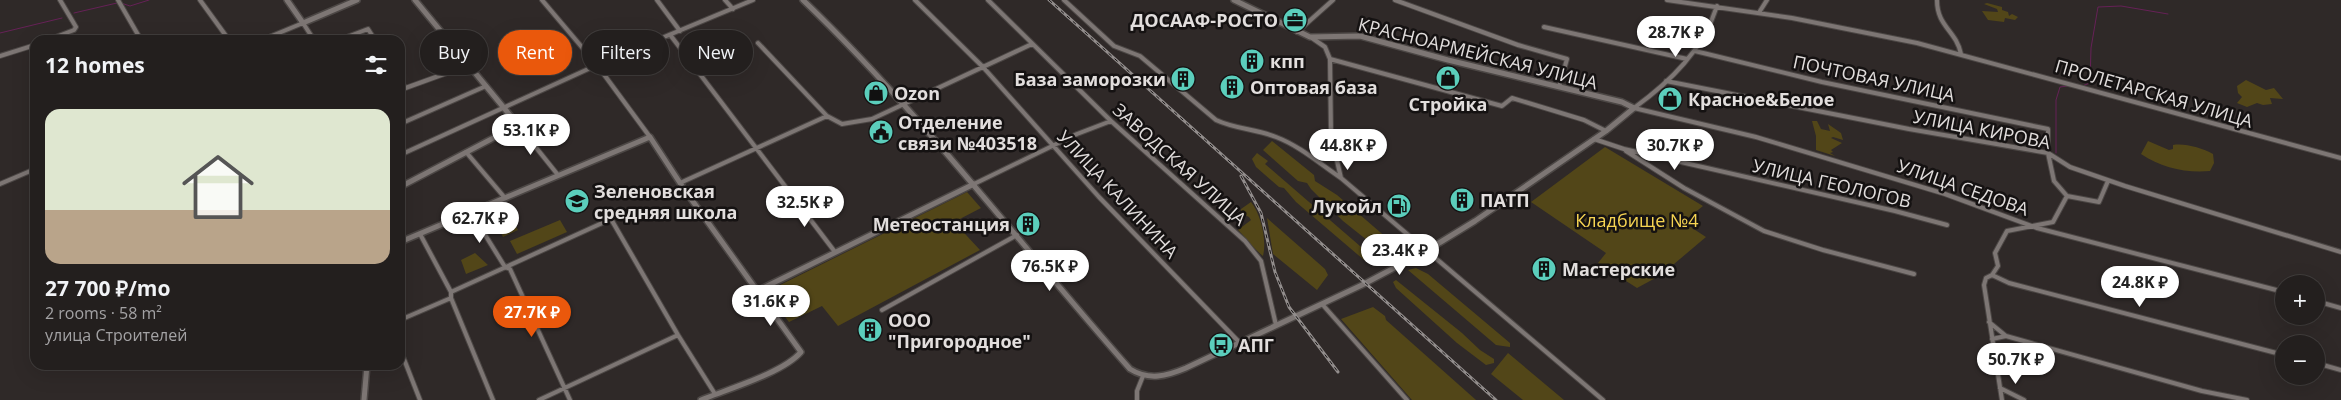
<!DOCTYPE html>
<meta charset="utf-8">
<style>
body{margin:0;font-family:"Open Sans",sans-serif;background:#2f2c2b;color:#f1f3f6;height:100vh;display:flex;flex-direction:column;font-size:19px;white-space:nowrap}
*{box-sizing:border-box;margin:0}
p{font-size:16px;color:#a3a2a4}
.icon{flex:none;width:28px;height:28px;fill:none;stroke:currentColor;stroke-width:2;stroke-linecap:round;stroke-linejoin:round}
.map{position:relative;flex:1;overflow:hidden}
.details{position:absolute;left:30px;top:35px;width:375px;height:335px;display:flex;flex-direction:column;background:#231f1e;border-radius:15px;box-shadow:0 5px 20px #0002,0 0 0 1px #403d3c}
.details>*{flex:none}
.banner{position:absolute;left:420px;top:30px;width:475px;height:45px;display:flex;gap:10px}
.fabs{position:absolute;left:2275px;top:275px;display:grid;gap:10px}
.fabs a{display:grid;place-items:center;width:50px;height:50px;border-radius:50%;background:#231f1e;box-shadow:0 5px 20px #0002,0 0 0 1px #403d3c;font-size:25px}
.price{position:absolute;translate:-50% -42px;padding:0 11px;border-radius:18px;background:#fff;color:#222;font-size:16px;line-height:32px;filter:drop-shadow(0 1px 2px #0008)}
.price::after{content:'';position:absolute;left:50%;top:30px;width:15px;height:11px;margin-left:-8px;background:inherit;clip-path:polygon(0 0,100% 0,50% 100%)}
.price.on{background:#ea580c;color:#fff}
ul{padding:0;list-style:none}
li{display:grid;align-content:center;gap:10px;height:265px;padding:0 15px}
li+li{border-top:1px solid #403d3c}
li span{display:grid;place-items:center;height:155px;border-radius:15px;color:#555}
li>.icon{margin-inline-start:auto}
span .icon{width:90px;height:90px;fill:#fffc;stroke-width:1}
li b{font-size:21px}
h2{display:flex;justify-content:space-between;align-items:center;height:60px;padding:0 15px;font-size:21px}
.pill{padding:0 18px;border-radius:22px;background:#231f1e;box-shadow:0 5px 20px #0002,0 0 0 1px #403d3c;font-size:18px;line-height:45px}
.pill.on{background:#ea580c;color:#fff}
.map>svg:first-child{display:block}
.green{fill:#524618}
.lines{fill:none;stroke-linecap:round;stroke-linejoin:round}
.stream{stroke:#662157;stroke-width:1}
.street-casing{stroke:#4c4745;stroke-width:6}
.secondary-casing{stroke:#4c4745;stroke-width:8}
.street{stroke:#7d7674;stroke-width:4}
.secondary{stroke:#7d7674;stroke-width:5}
.rail-casing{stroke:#928d8c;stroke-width:3}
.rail{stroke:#151212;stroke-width:1;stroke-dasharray:4;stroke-linecap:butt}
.labels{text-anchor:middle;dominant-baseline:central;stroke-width:5;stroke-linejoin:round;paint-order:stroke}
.poi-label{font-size:18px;font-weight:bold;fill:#e2dedd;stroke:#151212;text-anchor:start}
.street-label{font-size:18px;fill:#e2dedd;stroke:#151212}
.park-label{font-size:18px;fill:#f6d452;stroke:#151212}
</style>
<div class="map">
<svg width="2341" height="400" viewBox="0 0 2341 400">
<rect width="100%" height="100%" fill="#2f2928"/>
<path class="green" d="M1987 3 2002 7V10L2008 12 2009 16 2012 14 2018 17 2015 20 2005 18 2004 22 1988 20 1982 11 1998 12 1997 9 1984 4Z
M2246 80 2266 90 2274 88 2283 99 2270 98 2272 104 2263 105 2257 103 2247 107 2237 103 2242 97 2238 93 2237 86Z
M1812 121H1817L1821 129 1830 131 1828 124 1841 133 1843 140 1833 137 1831 138 1842 143 1831 150 1833 152 1830 153 1835 156 1816 150V136Z
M1272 141 1314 175 1315 181 1337 195 1395 245 1387 256 1343 221 1311 189 1307 183 1298 181 1263 150Z
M2148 141 2169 150 2173 149V145C2185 143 2202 148 2213 154L2214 163 2210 171C2185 173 2162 168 2141 154Z
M1605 147 1703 206 1683 222 1706 237 1661 275 1637 288 1598 263 1606 253 1531 202Z
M1257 153 1268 161 1265 164 1375 259 1377 264 1364 260 1296 202 1284 188 1279 187 1256 167 1252 159Z
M967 192 981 208 954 222 980 250 838 326 822 306 789 322 766 292Z
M1251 202C1261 214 1267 240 1263 256 1253 248 1247 239 1238 230L1251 220 1249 217 1241 213V209Z
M509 214 518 230 503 237 494 220Z
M1267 218 1325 269 1328 275 1317 290 1273 254Z
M560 220 567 232 517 254 510 241Z
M475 253 488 265 466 274 461 260Z
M1416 268 1428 274 1510 343V347L1496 345 1408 270Z
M1396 280 1462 333 1480 350 1494 359V363L1486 365 1457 343 1396 288 1393 282Z
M1373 307 1385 316 1386 320 1476 400H1412L1341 319Z
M1508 353 1564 400H1523L1491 374Z"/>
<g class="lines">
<path class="stream" d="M121 3 130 6 149 0
M74 13 117 3
M0 33 62 18
M2082 86 2090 83 2091 48 2098 7 2121 6 2168 14
M2056 153V100L2060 87 2068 86"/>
<defs>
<path id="street" d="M118 0 141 40
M200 0 229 40
M542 0 597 65 650 137
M657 0 680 31
M725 0 733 9
M915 0 983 67 1099 197 1239 342
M988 0 1111 121 1245 241 1261 261 1276 325
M1064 0 1114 46 1140 56 1216 120C1235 129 1256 129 1276 137 1300 146 1320 164 1341 178
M1395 0 1518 45 1567 59 1559 87
M1667 0 1792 18 1917 43 2341 158
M1937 0C1937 27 1956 30 1961 54
M1760 11 1767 0
M1544 27 1687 59
M1297 32 1333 0
M671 36 835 252
M1312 38 1325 47 1330 59 1331 135 1341 178 1603 400
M48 40 74 30 76 27 60 0
M262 40 303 23 314 40
M339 40 368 29 375 40
M758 43 827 116 842 124 872 119 1032 44
M1695 51 1822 82 2048 129V153L2054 181 2067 196
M0 56 35 45
M1330 59 1502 106 1512 98 1584 120 1606 131
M400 79 405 88
M1666 81 1909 129 2048 153 2070 167 2125 186 2341 252
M400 90 469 65
M1634 108 1756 137 1945 194 2037 228 2284 292
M1634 108C1671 81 1703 50 1717 6
M400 124 486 86
M518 125 558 175
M1594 139 1624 149 1895 211 1947 225
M1626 151 1684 188 1764 231 1823 250 1914 274
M466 152 505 198
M400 155 597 65 753 0
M680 183 827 116
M0 184 35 169
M974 184 1077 134 1111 121
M471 212 505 267 510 269 570 400
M420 234 451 292V298L493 400
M1992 275 2009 283 2284 355
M451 292 611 219 678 335 715 394
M2316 301 2341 308
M1322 304 1407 400
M882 310 1017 235
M400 320 451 298
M1989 322 2006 336 2202 391 2247 400
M1992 339 2006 336
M400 349 420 400
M2316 363 2341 370
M2000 388 2024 400
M539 400 678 335
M1137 400V391L1143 376
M2002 400 1984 285 1986 278 1992 275 1998 266 1995 253 2007 231 2053 222 2067 196 2099 202 2108 181"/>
<path id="secondary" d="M287 0 303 23 357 0
M803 0C922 114 1021 246 1130 369 1149 381 1167 376 1186 368L1362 285 1426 251 1475 221 1606 131 1634 108 1622 102 1448 60 1360 36 1310 37 1234 0
M400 187 518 125 415 0
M400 242 650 137 684 189 801 352C783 373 728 389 701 400
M757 291 974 184
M364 400 367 365"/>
</defs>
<use href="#street" class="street-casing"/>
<use href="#secondary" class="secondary-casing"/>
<use href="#street" class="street"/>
<use href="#secondary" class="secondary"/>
<defs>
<path id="rail" d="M1049 0 1496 400
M1241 176 1261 213 1275 272 1289 307 1338 372"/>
</defs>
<use href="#rail" class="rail-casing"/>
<use href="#rail" class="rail"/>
</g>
<defs>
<symbol id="office-disc" viewBox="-11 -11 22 22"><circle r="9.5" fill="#5bcebc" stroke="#151212"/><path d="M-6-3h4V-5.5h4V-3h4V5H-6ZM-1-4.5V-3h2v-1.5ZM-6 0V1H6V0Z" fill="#111"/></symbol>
<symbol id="building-disc" viewBox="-11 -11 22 22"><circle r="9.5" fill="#5bcebc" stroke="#151212"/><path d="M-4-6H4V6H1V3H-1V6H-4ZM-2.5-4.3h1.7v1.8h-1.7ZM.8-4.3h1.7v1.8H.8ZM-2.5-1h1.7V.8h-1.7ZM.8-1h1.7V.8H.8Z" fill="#111"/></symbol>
<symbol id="shop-disc" viewBox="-11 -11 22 22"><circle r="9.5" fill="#5bcebc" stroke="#151212"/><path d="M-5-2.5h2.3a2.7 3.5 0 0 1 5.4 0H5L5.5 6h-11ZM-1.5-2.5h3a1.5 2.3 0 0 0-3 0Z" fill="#111"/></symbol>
<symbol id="civic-disc" viewBox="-11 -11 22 22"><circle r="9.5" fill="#5bcebc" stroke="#151212"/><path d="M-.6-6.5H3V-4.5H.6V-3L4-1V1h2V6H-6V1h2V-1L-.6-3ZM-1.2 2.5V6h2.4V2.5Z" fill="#111"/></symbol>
<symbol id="school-disc" viewBox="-11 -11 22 22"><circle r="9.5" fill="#5bcebc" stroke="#151212"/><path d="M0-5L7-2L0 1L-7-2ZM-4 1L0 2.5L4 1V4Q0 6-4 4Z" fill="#111"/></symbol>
<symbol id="fuel-disc" viewBox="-11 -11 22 22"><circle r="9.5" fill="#5bcebc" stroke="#151212"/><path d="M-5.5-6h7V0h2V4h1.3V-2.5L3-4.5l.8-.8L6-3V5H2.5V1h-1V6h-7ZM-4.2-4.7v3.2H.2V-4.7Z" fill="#111"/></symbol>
<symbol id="bus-disc" viewBox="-11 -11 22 22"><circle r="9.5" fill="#5bcebc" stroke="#151212"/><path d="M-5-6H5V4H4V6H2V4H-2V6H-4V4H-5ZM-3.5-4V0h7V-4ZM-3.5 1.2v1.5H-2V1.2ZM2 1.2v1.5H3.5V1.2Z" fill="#111"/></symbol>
</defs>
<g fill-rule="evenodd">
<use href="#office-disc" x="1281" y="6" width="28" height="28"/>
<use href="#building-disc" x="1238" y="47" width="28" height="28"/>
<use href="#shop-disc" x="1434" y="64" width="28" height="28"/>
<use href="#building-disc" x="1169" y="65" width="28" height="28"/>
<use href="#building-disc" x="1218" y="73" width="28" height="28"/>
<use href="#shop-disc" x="862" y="79" width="28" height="28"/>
<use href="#shop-disc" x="1656" y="85" width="28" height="28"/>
<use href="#civic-disc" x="867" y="118" width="28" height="28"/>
<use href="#building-disc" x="1448" y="186" width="28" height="28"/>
<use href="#school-disc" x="563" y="187" width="28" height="28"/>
<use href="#fuel-disc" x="1385" y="192" width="28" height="28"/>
<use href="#building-disc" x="1014" y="210" width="28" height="28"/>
<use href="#building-disc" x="1530" y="255" width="28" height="28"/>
<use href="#building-disc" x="856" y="316" width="28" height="28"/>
<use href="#bus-disc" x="1207" y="331" width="28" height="28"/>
</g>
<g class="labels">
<g class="poi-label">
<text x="1278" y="20" text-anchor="end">ДОСААФ-РОСТО</text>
<text x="1270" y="61">кпп</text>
<text x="1166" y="79" text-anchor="end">База заморозки</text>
<text x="1250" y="87">Оптовая база</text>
<text x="894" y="93">Ozon</text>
<text x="1688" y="99">Красное&amp;Белое</text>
<text x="1448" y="104" text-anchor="middle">Стройка</text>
<text x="898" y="122">Отделение<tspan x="898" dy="21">связи №403518</tspan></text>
<text x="594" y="191">Зеленовская<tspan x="594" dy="21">средняя школа</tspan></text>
<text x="1480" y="200">ПАТП</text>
<text x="1382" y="206" text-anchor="end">Лукойл</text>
<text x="1010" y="224" text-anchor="end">Метеостанция</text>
<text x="1562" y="269">Мастерские</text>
<text x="888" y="320">ООО<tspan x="888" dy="21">"Пригородное"</tspan></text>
<text x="1238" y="345">АПГ</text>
</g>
<g class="street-label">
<text transform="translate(1478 53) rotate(14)">КРАСНОАРМЕЙСКАЯ УЛИЦА</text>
<text transform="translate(1874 78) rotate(12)">ПОЧТОВАЯ УЛИЦА</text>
<text transform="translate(2154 93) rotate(16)">ПРОЛЕТАРСКАЯ УЛИЦА</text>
<text transform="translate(1982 129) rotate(11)">УЛИЦА КИРОВА</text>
<text transform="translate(1180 164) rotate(42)">ЗАВОДСКАЯ УЛИЦА</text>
<text transform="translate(1832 183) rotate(13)">УЛИЦА ГЕОЛОГОВ</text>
<text transform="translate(1963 187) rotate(19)">УЛИЦА СЕДОВА</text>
<text transform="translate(1118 194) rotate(47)">УЛИЦА КАЛИНИНА</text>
</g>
<g class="park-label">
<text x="1637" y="220">Кладбище №4</text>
</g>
</g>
</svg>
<div class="fabs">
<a>+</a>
<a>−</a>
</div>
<b class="price" style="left:1676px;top:58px">28.7K ₽</b>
<b class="price" style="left:531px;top:156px">53.1K ₽</b>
<b class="price" style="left:1348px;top:171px">44.8K ₽</b>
<b class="price" style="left:1675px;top:171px">30.7K ₽</b>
<b class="price" style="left:805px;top:228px">32.5K ₽</b>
<b class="price" style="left:480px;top:244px">62.7K ₽</b>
<b class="price" style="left:1400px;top:276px">23.4K ₽</b>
<b class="price" style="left:1050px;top:292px">76.5K ₽</b>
<b class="price" style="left:2140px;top:308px">24.8K ₽</b>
<b class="price" style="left:771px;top:327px">31.6K ₽</b>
<b class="price on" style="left:532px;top:338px">27.7K ₽</b>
<b class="price" style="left:2016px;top:385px">50.7K ₽</b>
<div class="banner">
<a class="pill">Buy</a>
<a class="pill on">Rent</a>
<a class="pill">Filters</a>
<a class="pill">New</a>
</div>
<section class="details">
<h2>12 homes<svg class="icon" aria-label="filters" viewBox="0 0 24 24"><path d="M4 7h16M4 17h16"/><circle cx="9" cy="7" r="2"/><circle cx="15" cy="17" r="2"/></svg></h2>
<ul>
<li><span style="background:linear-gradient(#dfe7d0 65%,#b9a48a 0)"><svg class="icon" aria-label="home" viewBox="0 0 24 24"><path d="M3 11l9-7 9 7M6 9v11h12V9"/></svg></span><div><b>27 700 ₽/mo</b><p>2 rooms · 58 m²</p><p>улица Строителей</p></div></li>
</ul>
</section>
</div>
